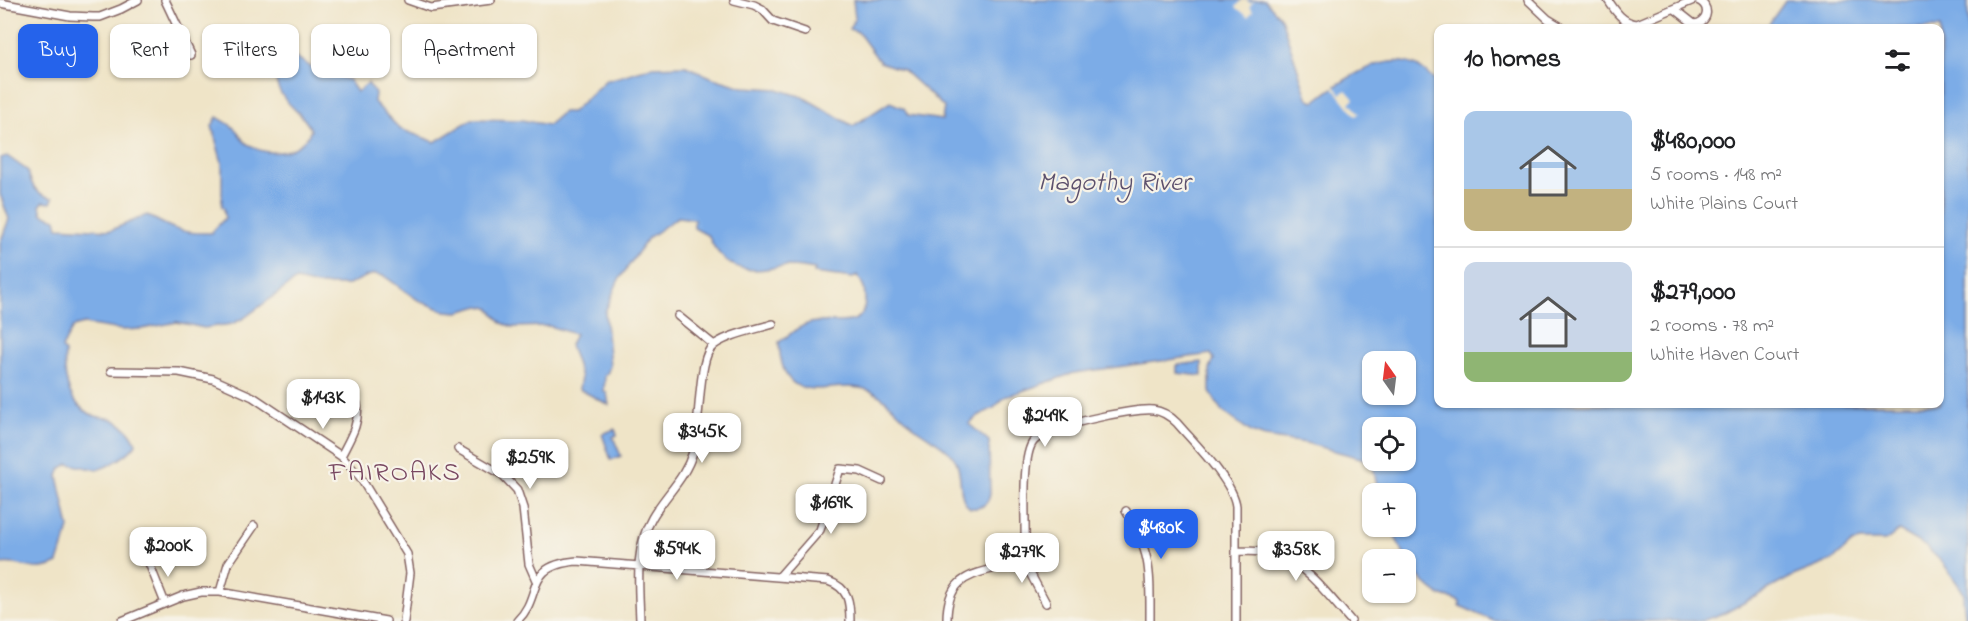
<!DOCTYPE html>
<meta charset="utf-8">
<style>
body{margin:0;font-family:"Indie Flower",sans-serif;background:#f2f2f2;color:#202124;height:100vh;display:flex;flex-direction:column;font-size:22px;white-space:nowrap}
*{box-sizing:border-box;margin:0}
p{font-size:20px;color:#757577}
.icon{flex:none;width:33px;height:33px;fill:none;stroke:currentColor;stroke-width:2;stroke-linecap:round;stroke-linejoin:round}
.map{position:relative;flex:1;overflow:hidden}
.details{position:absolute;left:1434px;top:24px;width:510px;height:384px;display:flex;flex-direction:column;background:#fff;border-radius:12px;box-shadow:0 2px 4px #0004}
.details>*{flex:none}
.top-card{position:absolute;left:18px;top:24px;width:570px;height:54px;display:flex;gap:12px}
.needle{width:39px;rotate:346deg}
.fabs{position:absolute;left:1362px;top:351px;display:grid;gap:12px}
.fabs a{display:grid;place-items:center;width:54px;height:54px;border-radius:12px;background:#fff;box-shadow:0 2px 4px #0004;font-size:30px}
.price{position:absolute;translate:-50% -51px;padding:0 14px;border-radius:12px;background:#fff;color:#222;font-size:20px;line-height:39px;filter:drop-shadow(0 2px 3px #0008)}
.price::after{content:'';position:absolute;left:50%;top:36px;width:18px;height:14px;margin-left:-9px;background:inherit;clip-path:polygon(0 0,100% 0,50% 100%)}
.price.on{background:#2563eb;color:#fff}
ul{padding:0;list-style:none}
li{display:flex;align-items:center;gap:18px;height:150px;padding:0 30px}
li+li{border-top:2px solid #e0e0e0}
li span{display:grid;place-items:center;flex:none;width:168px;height:120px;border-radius:12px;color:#555}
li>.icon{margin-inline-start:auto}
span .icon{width:72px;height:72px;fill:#fffc;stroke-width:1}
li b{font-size:26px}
h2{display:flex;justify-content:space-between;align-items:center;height:72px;padding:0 30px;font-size:26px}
.tag{padding:0 21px;border-radius:12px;background:#fff;box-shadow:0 2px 4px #0004;font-size:21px;line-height:54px}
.tag.on{background:#2563eb;color:#fff}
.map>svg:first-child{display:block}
.water{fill:#7cace7;stroke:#636689;stroke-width:1.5;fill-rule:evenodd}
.pier{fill:#efe4c7}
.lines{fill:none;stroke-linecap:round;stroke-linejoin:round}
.minor-casing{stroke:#846462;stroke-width:10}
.minor{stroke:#fff;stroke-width:7}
.labels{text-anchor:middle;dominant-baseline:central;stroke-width:4.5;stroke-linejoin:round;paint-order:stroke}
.water-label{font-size:27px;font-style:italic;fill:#5c506d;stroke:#f7f3e8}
.neighbourhood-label{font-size:27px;letter-spacing:1.5px;fill:#794861;stroke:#f7f3e8}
</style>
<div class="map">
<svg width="1968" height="621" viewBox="0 0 1968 621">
<rect width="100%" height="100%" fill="#f7f3e8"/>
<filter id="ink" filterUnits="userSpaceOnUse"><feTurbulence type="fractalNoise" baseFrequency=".0167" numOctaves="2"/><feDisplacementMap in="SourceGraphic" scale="12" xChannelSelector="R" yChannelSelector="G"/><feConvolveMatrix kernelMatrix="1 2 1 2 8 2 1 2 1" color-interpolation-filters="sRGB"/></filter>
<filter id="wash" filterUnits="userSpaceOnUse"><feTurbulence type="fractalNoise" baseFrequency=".008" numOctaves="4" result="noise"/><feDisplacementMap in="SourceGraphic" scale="24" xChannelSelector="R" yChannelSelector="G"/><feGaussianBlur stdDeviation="1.35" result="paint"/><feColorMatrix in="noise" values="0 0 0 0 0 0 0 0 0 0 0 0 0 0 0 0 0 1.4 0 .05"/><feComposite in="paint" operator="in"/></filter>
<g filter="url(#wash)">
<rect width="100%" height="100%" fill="#efe4c7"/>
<path class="water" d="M853 0H1265L1281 18 1307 97 1314 102C1339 82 1388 47 1420 68 1427 73 1433 79 1438 84V404H1940V28H1766L1786 0H1968V621H1966L1963 600 1964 593 1943 563 1925 546 1899 531 1885 541H1860L1852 543 1833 560 1793 576 1725 613 1701 621H1494L1460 606V602C1453 597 1446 599 1438 594 1415 579 1401 551 1391 527L1406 526V494L1379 493 1373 467 1364 459 1306 443 1265 437 1251 432 1221 410 1210 392V369L1214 359 1211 354 1074 373 1005 397 994 408 978 416 969 424 989 441 990 494C988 505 981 509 970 508 957 499 963 475 956 461 948 447 929 438 917 429 902 418 891 402 875 393 837 372 782 420 779 342 788 336 798 327 807 324 829 316 864 334 865 301 865 290 864 284 857 275L853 278 814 273 815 269C805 267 796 266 787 266 773 267 758 272 745 269 728 266 714 251 709 236L694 228V219L678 217 648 238 618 281 605 312 610 366 607 374 605 375 604 392 607 393 609 405 579 389 581 377 570 345 575 334 549 326 513 327 502 323 489 308 480 306 458 312 445 311 418 300 384 276 375 274 367 276 348 285H318L296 280 244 318 232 324 204 328 177 322 142 329 122 330 84 324 73 327 62 348 65 352C63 377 68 406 95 416 101 418 109 417 114 420 124 425 133 434 136 444 130 454 108 468 97 469 88 469 77 465 68 464L61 468 58 476 69 528 58 563C31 576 24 560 0 564V243L9 219 0 194V158L7 156 28 171C31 186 37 195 53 198L51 203 43 202 40 206 42 214 56 219 58 227 111 230 147 215C172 229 182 234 211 233L225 218 224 208 222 207V163L212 126 217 117C224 121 232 125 237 131 240 134 242 140 245 142 265 159 301 155 311 130 304 113 287 107 279 90 274 80 271 51 269 39L282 42 294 56 311 67 349 80 357 92 368 83 375 93 374 102 400 129 435 142 472 119 522 120 548 125 563 112H572L607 79 609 80 652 67 686 66 713 78 743 87 777 89 803 97 853 126 890 102 904 108 908 115 942 120 944 107 903 70 880 62 858 32 849 29 855 18ZM1372 362H1406V394H1372ZM1372 428H1406V460H1372Z
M1202 362V376L1177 373V365Z
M615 429 617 435 613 437 621 456 611 460 602 434Z"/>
<path class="pier" d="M1242 0H1246L1250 3 1255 0 1249 7 1253 11 1248 17 1236 7Z
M1334 85 1341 94 1346 90 1354 99 1350 103 1359 113 1356 116 1333 87Z"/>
</g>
<g filter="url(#ink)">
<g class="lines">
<defs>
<path id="minor" d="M165 0 191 55
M408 0 431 8 491 0
M734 0 754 5 762 9 773 21 805 32
M1528 0 1548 19 1563 28
M1608 0C1615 11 1623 23 1637 24L1694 0
M0 3 70 16 93 17H100L121 9 138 0
M1675 9 1694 24C1709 23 1711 5 1697 0
M678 316 714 345
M111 371 179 372 213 379 253 397 341 456 360 477 407 554 410 573 404 621
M458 449 503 475 517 490 523 508 529 564 536 580
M341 456C350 438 360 424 357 404
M1126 511C1152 555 1150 571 1150 621
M1236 551C1250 551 1265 551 1278 555 1305 563 1333 601 1351 621
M1020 554 1046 603
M149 563 165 603
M779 577 820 530 840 469 860 471 882 481
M220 592 228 564 254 526
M122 621 183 596 201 592H220L386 621
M517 621C544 595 522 566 577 561L828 581C849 588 850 602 850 621
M640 621C639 586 634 549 652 518 665 495 685 479 693 452 700 427 698 366 710 349 720 336 757 329 773 324
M947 621C946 552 1011 586 1025 543 1026 520 1021 458 1033 442 1045 426 1133 408 1153 410 1163 411 1170 416 1177 423 1194 443 1233 481 1236 506V621"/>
</defs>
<use href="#minor" class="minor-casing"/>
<use href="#minor" class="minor"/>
</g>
</g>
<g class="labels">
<g class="water-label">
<text x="1114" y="183">Magothy River</text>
</g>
<g class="neighbourhood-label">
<text x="395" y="473">FAIROAKS</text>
</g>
</g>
</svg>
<div class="fabs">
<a><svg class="needle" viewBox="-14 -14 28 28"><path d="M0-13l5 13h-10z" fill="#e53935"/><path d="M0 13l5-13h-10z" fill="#757577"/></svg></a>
<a><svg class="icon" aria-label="locate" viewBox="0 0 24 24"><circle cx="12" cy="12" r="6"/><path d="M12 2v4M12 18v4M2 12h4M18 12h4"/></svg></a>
<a>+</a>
<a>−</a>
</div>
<b class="price" style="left:323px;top:430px">$143K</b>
<b class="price" style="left:1045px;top:448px">$249K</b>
<b class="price" style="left:702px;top:464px">$345K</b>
<b class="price" style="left:530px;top:490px">$259K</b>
<b class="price" style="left:831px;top:535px">$169K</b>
<b class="price on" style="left:1161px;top:560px">$480K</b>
<b class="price" style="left:168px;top:578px">$200K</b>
<b class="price" style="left:677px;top:581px">$594K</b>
<b class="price" style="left:1296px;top:582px">$358K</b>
<b class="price" style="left:1022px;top:584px">$279K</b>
<div class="top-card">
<a class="tag on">Buy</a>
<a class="tag">Rent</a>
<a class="tag">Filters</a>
<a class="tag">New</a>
<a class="tag">Apartment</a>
</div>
<section class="details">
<h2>10 homes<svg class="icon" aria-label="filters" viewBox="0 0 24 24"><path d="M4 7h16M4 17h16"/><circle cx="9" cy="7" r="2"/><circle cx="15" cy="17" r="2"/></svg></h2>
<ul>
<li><span style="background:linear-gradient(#a9c7e8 65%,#c2b280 0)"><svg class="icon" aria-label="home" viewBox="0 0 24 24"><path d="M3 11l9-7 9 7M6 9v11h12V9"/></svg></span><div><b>$480,000</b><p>5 rooms · 148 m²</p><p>White Plains Court</p></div></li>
<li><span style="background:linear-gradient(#c9d6e8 75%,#8fb573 0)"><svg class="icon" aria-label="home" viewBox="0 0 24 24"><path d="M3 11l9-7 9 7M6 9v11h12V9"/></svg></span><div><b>$279,000</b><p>2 rooms · 78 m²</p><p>White Haven Court</p></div></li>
</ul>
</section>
</div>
